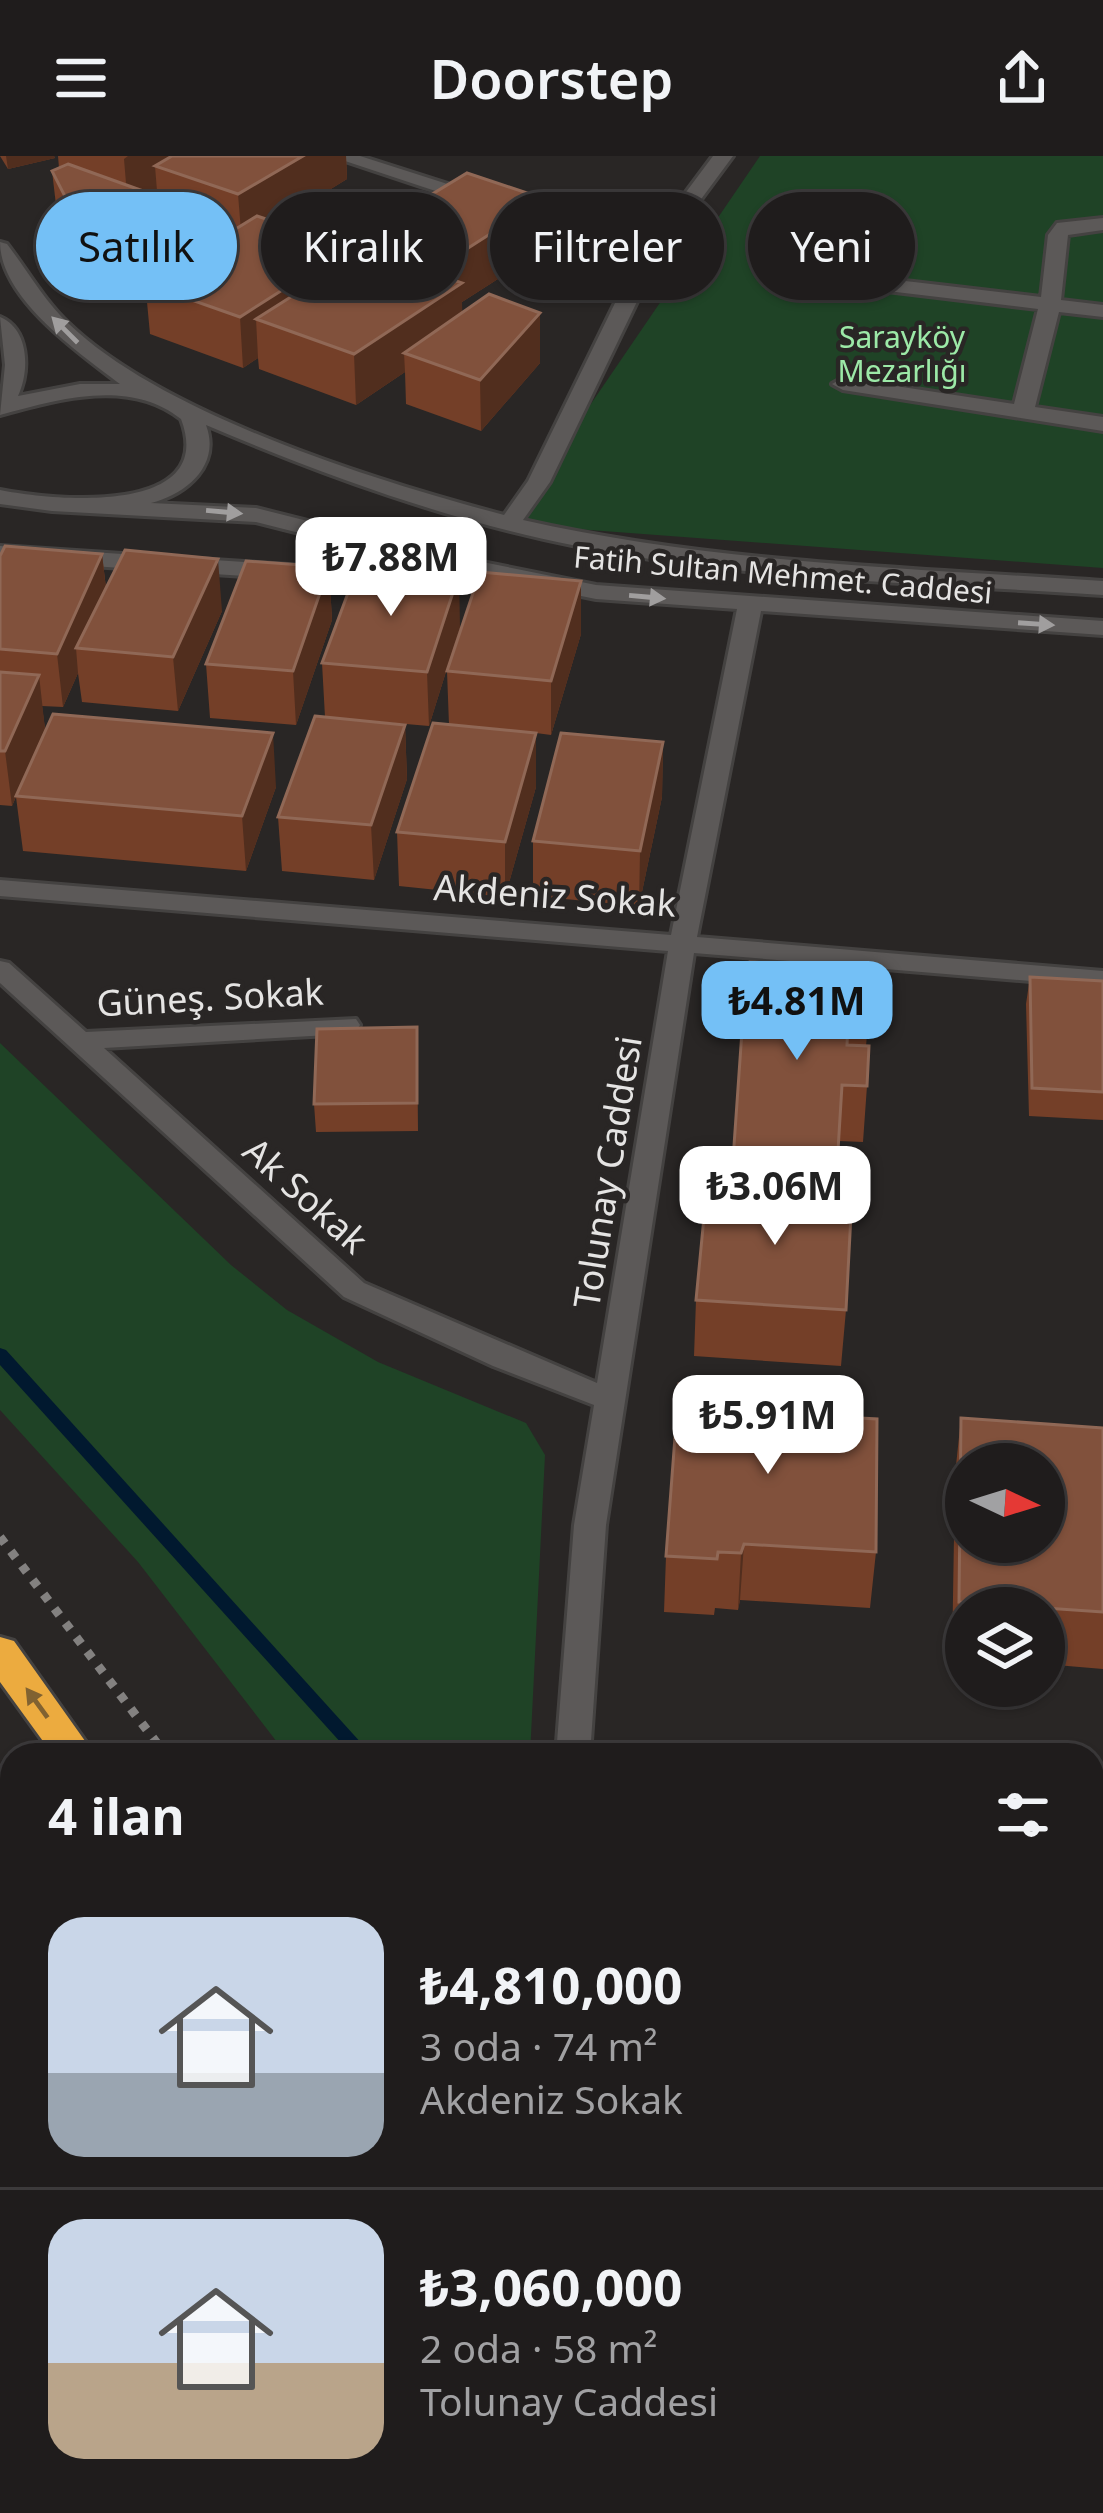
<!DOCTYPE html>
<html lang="tr">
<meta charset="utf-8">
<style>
body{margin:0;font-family:"Noto Sans",sans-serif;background:#272525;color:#f1f3f6;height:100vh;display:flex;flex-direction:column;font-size:45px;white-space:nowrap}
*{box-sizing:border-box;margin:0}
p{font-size:39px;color:#a1a1a3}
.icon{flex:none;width:66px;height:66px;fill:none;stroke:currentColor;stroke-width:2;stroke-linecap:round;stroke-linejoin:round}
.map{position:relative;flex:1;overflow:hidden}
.side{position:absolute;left:0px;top:1587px;width:1104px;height:771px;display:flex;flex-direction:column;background:#1f1c1c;border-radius:36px 36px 0 0;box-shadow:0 3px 9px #0004,0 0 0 3px #3c3a3b}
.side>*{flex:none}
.guide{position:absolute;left:36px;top:36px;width:1032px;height:108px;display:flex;gap:24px}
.needle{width:78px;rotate:94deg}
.controls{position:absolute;left:945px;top:1287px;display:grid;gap:24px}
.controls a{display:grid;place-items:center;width:120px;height:120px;border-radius:50%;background:#1f1c1c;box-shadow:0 3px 9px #0004,0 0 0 3px #3c3a3b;font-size:60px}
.price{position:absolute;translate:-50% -102px;padding:0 27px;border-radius:24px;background:#fff;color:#222;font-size:39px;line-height:78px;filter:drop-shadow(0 3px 6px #0008)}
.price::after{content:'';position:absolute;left:50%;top:72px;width:36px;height:27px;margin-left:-18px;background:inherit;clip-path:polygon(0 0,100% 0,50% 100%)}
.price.on{background:#74c0f6;color:#111}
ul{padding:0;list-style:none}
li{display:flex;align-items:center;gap:36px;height:300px;padding:0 48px}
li+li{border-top:3px solid #3c3a3b}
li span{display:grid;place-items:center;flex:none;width:336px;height:240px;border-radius:36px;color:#555}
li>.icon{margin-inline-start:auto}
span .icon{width:144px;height:144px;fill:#fffc;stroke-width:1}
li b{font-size:51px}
h2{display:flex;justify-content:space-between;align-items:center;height:144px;padding:0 48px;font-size:51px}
.chip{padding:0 42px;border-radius:54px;background:#1f1c1c;box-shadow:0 3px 9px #0004,0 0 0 3px #3c3a3b;font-size:42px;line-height:108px}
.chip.on{background:#74c0f6;color:#111}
header{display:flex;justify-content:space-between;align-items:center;height:156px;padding:0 48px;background:#1f1c1c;font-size:54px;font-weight:600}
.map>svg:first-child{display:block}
.green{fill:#1f4326}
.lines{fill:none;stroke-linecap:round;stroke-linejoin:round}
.stream{fill:#01192f;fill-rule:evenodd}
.minor-casing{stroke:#444241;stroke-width:6}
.highway-casing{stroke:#444241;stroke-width:6}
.path{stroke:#838180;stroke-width:9;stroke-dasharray:8 10;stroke-linecap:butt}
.minor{fill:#5c5958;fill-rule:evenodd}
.highway{fill:#ecab3f;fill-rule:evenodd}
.wall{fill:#743f28}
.shaded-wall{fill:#512e1e}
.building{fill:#81513c;stroke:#906856;stroke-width:3;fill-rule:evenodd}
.oneway{fill:#a09e9e}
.oneway2{fill:#816231}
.labels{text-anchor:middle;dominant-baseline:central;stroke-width:9;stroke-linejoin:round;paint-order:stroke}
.far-park-label{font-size:30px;fill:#9ce9a7;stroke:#292625}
.far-street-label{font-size:30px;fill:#e5e4e3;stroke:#292625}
.street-label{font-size:36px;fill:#e5e4e3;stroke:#292625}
</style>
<header><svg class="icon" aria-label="menu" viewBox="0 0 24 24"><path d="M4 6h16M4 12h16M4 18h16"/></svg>Doorstep<svg class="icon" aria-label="share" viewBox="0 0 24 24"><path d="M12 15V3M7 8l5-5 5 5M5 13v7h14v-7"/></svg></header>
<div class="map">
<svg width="1103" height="2357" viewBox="0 0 1103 2357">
<rect width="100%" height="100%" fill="#292625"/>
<path class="green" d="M760 0H1103V412L509 368Z
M0 887 231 1109 287 1154 378 1206 526 1267 545 1299 530 1599H287L138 1406 0 1254Z"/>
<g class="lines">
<path class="stream" d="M0 1192 6 1194 372 1599H352L0 1209Z"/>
<defs>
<path id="minor" d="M330 0H360L645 91 713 0H733L659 100 550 326 523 364C714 407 909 412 1103 425V439C928 427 750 425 577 390 450 365 326 320 206 269 221 309 187 338 151 347L256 352 423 394 596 429 1103 465V479L761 455 697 781 1103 815V831L694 797 606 1369 590 1599H556L574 1369 594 1249 493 1210 344 1141 0 827V805L9 807 86 876 356 863 360 869 356 875 346 878 104 892 364 1127 597 1227 668 795 0 740V724L671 779 737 453 596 443 422 408 256 366 52 355 0 348V334C54 345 218 360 181 263 130 222 58 243 0 259L5 209 0 161C29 173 30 214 18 240L80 228H120C79 197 0 142 0 86L7 88C27 114 45 146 69 168 164 259 375 325 504 359L528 325 637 102Z
M1103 62V74L1068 79 1061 144 1103 149V161L1059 156 1035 251 1103 261V275L843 234 832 228 843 222 1014 248 1038 153 812 126 802 120 812 114 1041 141 1048 79 1057 67Z
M0 390 395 416 407 423 395 430 0 404Z
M1092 1829 1103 1830V1860L1092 1859Z"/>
<path id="highway" d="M0 1481 14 1485 95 1599H53L0 1526Z
M0 1839 12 1843V1895L0 1891Z
M227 2346H275L280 2357H232Z
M488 2346H537L542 2357H493Z"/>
</defs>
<use href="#minor" class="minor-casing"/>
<use href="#highway" class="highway-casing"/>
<path class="path" d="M0 1381 166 1599
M645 2346 651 2357
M721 2346 727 2357"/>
<use href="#minor" class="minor"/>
<use href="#highway" class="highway"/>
</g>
<path class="wall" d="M0 0H54L55 2 8 13Z
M58 0H346L347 23 277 66 350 91V103L361 96 360 82 545 43 546 92 462 146V157L540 207 481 275 406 248 405 216 356 249 259 213 258 202 243 212 150 178 147 146 78 92 56 49 52 15 59 12Z
M102 398 106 432 222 455 178 555 82 546 78 517 63 551 42 550 45 573 25 621 276 631 246 715 23 695 16 641 12 650 0 649V400Z
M329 411 332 464 296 569 210 562 206 508Z
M581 425V478L551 579 536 577V631L505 741 399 730 397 676 449 569 447 515Z
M460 471 429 570 325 561 322 507Z
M405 569 407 623 374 724 282 715 278 661Z
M663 586 662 641 639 750 533 740V685Z
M1030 821 1103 825V964L1029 960 1026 848Z
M847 830 868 868 866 890 867 930 863 986 839 985 835 1038 846 1154 841 1210 694 1200 696 1144 731 1032 745 856Z
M417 871 418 975 316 976 314 948Z
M742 1243 768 1257 876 1396 870 1452 740 1444 738 1454 715 1452 714 1459 664 1456 666 1400Z
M961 1262 1103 1272V1513L1044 1508V1452H966V1503L952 1502 955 1319Z
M1103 1928V2189L1092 2193V1931Z"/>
<path class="shaded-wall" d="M6 0H54L55 2 8 13Z
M128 0H219L155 10 157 35 128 51 124 3Z
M303 0H346L347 23 242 88 238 38Z
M545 43 546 92 462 146 463 178 404 197 405 216 356 249 354 198 441 141 440 110Z
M221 63 224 97 147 128 146 112Z
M350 91 352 141 256 163 258 202 243 212 240 161Z
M540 157V207L481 275 480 224Z
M102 398 108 451 76 492 78 517 63 551 57 498Z
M218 403 222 455 178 555 173 501Z
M329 411 332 464 296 569 293 515Z
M459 418 460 471 429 570 427 516Z
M581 425V478L551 579V525Z
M39 519 45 573 12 650 5 595Z
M405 569 407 623 374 724 371 669Z
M273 577 276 631 246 715 242 660Z
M536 577V631L505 741V686Z
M663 586 662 641 639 750 640 695Z
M744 1388 740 1444 738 1454 741 1397Z
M1103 2140V2189L1092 2193V2169L1098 2142Z"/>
<path class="building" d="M172 0H303L238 38 155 10Z
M68 8 221 63 146 112 74 58 52 15Z
M467 17 545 43 440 110 360 82Z
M257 60 350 91 240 161 146 128Z
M365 94 462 127 354 198 256 163Z
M489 138 540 157 480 224 404 197Z
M5 390 102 398 57 498 0 493V400Z
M125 394 218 403 173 501 76 492Z
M246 405 329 411 293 515 206 508Z
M358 410 459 418 427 516 322 507Z
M480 416 581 425 551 525 447 515Z
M0 516 39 519 5 595H0Z
M53 558 273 577 242 660 16 640Z
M315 560 405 569 371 669 278 661Z
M433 567 536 577 505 686 397 676Z
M561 577 663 586 640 695 533 685Z
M750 806 849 812 847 830 869 831 868 868 848 866 847 889 869 890 867 930 842 929 837 1011 733 1004 742 875 750 876 752 857 745 856Z
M1030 821 1103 825V936L1032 932Z
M417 871V947L314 948 317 873Z
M707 1030 852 1039 846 1154 696 1144Z
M679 1228 742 1231V1243L768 1244V1257L877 1263 876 1396 744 1388 741 1397 718 1396 717 1403 666 1400Z
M961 1262 1103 1272V1456L959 1446ZM966 1308H1044V1386H966Z
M1103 1928V2140L1098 2142 1092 2131V1931Z"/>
<defs><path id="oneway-solid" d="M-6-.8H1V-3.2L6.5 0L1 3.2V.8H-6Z" transform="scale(3)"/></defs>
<g class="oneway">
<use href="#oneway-solid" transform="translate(65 174) rotate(-135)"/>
<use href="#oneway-solid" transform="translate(224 356) rotate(5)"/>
<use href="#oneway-solid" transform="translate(647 441) rotate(5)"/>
<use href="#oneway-solid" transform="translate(1036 468) rotate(4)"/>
</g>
<use class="oneway2" href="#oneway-solid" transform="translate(37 1547) rotate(-126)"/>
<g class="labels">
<g class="far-park-label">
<text x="902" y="180">Sarayköy<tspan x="902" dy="34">Mezarlığı</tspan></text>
</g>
<g class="far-street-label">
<text transform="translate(783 418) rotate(5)">Fatih Sultan Mehmet. Caddesi</text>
</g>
<g class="street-label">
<text transform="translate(555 739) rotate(4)">Akdeniz Sokak</text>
<text transform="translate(210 841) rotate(-3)">Güneş. Sokak</text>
<text transform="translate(607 1016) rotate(-81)">Tolunay Caddesi</text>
<text transform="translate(306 1039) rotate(42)">Ak Sokak</text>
</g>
</g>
</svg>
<div class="controls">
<a><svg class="needle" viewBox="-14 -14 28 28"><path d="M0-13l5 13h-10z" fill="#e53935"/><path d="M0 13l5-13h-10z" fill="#a1a1a3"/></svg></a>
<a><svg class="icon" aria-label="layers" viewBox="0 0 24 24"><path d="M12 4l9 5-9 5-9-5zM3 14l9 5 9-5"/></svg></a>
</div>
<b class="price" style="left:391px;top:463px">₺7.88M</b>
<b class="price on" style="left:797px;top:907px">₺4.81M</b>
<b class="price" style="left:775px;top:1092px">₺3.06M</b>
<b class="price" style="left:768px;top:1321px">₺5.91M</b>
<div class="guide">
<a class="chip on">Satılık</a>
<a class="chip">Kiralık</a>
<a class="chip">Filtreler</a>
<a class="chip">Yeni</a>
</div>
<section class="side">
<h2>4 ilan<svg class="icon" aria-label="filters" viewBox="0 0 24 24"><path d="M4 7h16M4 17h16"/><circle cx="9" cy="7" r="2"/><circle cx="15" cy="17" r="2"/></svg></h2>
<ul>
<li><span style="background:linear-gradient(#c9d6e8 65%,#9aa5b1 0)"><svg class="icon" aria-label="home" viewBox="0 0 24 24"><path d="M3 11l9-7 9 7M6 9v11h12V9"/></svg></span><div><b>₺4,810,000</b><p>3 oda · 74 m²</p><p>Akdeniz Sokak</p></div></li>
<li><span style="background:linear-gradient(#c9d6e8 60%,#b9a48a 0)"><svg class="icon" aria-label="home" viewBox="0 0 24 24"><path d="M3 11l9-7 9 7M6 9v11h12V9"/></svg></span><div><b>₺3,060,000</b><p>2 oda · 58 m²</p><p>Tolunay Caddesi</p></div></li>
</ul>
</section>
</div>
